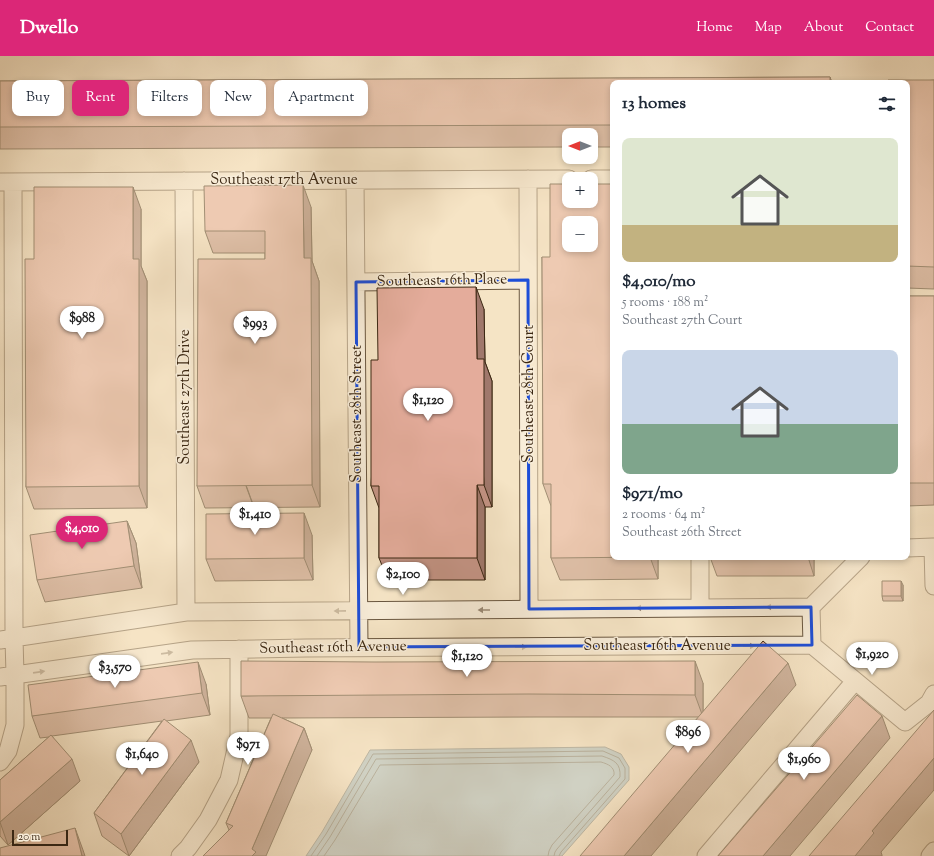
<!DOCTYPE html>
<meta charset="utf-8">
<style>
body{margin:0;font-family:"Sorts Mill Goudy",serif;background:#f2f2f3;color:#1f2937;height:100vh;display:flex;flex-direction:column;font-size:15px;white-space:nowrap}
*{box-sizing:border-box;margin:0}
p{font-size:13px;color:#747a83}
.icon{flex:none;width:22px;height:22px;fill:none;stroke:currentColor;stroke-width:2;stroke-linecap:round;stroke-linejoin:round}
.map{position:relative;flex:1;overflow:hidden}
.drawer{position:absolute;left:610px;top:24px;width:300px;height:480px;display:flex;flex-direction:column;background:#fff;border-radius:8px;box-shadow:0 2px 6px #0003}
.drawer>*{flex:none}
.guide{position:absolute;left:12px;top:24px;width:380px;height:36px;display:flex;gap:8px}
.needle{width:26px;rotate:270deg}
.buttons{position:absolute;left:562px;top:72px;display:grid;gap:8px}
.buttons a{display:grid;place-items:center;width:36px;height:36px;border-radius:8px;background:#fff;box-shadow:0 2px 6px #0003;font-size:20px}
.scale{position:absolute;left:12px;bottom:10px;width:56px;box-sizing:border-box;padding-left:4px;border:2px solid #3c2813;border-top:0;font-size:11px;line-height:14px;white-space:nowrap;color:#3c2813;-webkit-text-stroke:3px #f8edd9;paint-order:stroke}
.price{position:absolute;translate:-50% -34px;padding:0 9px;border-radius:14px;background:#fff;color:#222;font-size:13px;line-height:26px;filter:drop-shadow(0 1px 2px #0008)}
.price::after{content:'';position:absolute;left:50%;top:24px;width:12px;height:9px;margin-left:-6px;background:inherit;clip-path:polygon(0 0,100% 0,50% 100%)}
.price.selected{background:#db2777;color:#fff}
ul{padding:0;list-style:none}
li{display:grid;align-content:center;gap:8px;height:212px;padding:0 12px}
li span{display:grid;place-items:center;height:124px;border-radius:8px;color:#555}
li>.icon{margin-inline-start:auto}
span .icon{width:72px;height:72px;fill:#fffc;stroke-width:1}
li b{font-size:17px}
h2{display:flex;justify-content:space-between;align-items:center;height:48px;padding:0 12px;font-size:17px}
.tag{padding:0 14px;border-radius:8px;background:#fff;box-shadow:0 2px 6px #0003;font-size:14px;line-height:36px}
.tag.selected{background:#db2777;color:#fff}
header{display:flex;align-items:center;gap:24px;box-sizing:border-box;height:56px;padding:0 20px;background:#db2777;color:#fff}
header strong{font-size:19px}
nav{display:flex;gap:22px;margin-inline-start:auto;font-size:14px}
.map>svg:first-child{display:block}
.water{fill:#a3bbc0;stroke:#7a807b}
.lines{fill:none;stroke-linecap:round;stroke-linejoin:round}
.shore{stroke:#70726a;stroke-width:1}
.street-casing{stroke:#6a5740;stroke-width:19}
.street{stroke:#f8edd9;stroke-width:17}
.wall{fill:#c49485;stroke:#3c2813}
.shaded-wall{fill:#a0786c;stroke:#3c2813}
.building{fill:#e4ac9b;stroke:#3c2813;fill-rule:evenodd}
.oneway{fill:#9a8a76}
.marked{fill:none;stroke:#1d4ed8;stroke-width:3;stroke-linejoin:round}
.labels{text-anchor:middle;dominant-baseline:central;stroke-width:3;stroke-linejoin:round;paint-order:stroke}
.street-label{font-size:15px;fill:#3c2813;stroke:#f8edd9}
</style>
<header>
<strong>Dwello</strong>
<nav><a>Home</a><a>Map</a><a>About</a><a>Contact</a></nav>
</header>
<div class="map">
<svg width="934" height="800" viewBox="0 0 934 800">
<rect width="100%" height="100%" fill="#f5e4c5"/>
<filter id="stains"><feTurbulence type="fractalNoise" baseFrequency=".005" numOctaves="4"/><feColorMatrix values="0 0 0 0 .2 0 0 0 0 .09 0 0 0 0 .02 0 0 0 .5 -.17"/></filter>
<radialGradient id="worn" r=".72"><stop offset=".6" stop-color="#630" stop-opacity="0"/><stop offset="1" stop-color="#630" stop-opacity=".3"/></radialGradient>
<path class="water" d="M605 691 621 698 629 711V724L562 800H306L322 776 370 694Z"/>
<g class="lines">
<path class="shore" d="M311 800 326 778 373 698 603 695 619 702 625 712V723L561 796 559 800
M317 800 330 781 376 703 602 700C614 704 621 707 620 721L557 793 555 796 554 800
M324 800 335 784 380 709 601 706C608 708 615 711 614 719L552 789 549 795 548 800"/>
<defs>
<path id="street" d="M528 123 529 553
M591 123H613
M355 124 359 591
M184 125 186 556
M0 126 569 123
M356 226 528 224
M907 492 933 491 934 530
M700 501V552
M0 584 186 556 811 551
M812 589 811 551 861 501
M0 621 192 594 306 592 812 589 905 666 929 647 934 638
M0 706 8 695 15 669V619L14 582 13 126
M180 800 188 792 208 764 229 724 239 680V593
M706 800 855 625
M930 800 934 795"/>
</defs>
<use href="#street" class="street-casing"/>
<use href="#street" class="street"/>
</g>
<path class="wall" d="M830 21 832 27H613V91H591V79H569V91L0 93V25Z
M934 24V233L907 232V27Z
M311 151 312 205 319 225 320 451 205 452 197 430 265 203V197H213L205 175Z
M141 153V210L147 225V452L34 453 26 431 34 203Z
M542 201 613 501H658V523L560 524 551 502V450L543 428Z
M907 240H934V449L907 450Z
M484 253 485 306 492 325V451H485V524H388L379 502V452L371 430 378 304Z
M127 465 136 487 142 532 45 546 37 524Z
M312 479 313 524 215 525 206 503Z
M710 501H814V520H717Z
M903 529V545H883L882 540Z
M703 627V655L796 629 698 661H537L282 662 304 672 312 694 229 774 226 767 271 662H249L241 640Z
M206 628 210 659 166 665 199 706 129 800 102 780 94 757 162 665 52 680 80 725 8 789 0 780V724L49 681 40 682 32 660Z"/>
<path class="shaded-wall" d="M830 21 832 27H830Z
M303 129 311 151 312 205 319 225 320 451 312 429 304 202Z
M133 131 141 153V210L147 225V452L139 430 133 203Z
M476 231 484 253 485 306 492 325V451L484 429 477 303Z
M246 429 254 451V452L246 430Z
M477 429 485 451V524L477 502Z
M304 457 312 479 313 524 304 502Z
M127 465 136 487 142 532 134 510Z
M650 501H658V523Z
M808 501H814V520Z
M901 525 903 529V545L901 540Z
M695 605 703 627V661L695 639Z
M198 606 206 628 210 659 202 637Z
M788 607 796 629 651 800H624Z
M882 660 890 682 790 800H763Z
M304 672 312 694 266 800H252V793Z
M191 684 199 706 129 800 121 778Z
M934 702V734L881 796 882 799V800H855L872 775Z
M72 703 80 725 8 789 0 766Z
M75 772 83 794 85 800H82Z"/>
<path class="building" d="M830 21V27H613V69L0 71V25Z
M888 24H934V211L907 210V27H888Z
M550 128H569V145H591V128H613V501H650L551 502V428H543L542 201H550ZM569 167H591V189H569Z
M303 129 304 202H311L312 429 197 430 198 203H265V175H205L204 130Z
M34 131H133V203H139V430L26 431 25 203H34Z
M476 231 477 303H484V429H477V502H379V430H371V304H378L377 232Z
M907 240H934V427H907Z
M304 457V502L206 503V458Z
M127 465 134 510 37 524 30 479Z
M882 525H901V540H882Z
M763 585 788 607 624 800H580Z
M241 605 375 606 695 605V639L529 638 241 640Z
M198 606 202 637 32 660 28 629Z
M857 639 882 660 763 800H718Z
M934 654V702L872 775 874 777 855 800H809Z
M273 658 304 672 252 793 256 796 252 800H203L233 770 226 767Z
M164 663 191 684 121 778 94 757Z
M51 679 72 703 0 766V724Z
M75 772 82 800H0V792Z"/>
<defs><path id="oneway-solid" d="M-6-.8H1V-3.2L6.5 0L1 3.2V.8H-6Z"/></defs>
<g class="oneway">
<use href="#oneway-solid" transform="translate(772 551) rotate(179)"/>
<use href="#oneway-solid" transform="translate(642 552) rotate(179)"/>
<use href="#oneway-solid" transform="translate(484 554) rotate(180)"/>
<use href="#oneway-solid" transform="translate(340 555) rotate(179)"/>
<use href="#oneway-solid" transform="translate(749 590)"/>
<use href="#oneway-solid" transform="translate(521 591)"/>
<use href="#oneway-solid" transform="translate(167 597) rotate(-8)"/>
<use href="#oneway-solid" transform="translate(39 616) rotate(-8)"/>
</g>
<path d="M0 0H934V800H0ZM528 224 529 553 811 551 812 589 359 591 356 226Z" fill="#f5e4c5" fill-opacity=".55" fill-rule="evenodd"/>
<path class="marked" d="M528 224 529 553 811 551 812 589 359 591 356 226Z"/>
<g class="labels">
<g class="street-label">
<text x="284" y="124">Southeast 17th Avenue</text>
<text transform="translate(442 225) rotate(-1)">Southeast 16th Place</text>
<text transform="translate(529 338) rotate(-90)">Southeast 28th Court</text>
<text transform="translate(185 341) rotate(-90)">Southeast 27th Drive</text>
<text transform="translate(357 358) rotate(-90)">Southeast 28th Street</text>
<text x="657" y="590">Southeast 16th Avenue</text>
<text transform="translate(333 592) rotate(-1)">Southeast 16th Avenue</text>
</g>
</g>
<rect width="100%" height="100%" filter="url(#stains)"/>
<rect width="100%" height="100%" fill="url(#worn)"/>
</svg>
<div class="buttons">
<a><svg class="needle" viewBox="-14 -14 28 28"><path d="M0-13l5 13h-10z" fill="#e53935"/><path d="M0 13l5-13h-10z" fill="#747a83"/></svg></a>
<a>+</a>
<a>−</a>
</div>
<div class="scale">20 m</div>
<b class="price" style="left:82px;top:284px">$988</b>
<b class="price" style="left:255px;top:289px">$993</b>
<b class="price" style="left:428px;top:366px">$1,120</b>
<b class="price" style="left:255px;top:480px">$1,410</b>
<b class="price selected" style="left:82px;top:494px">$4,010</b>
<b class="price" style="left:403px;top:540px">$2,100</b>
<b class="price" style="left:872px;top:620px">$1,920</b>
<b class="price" style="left:467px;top:622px">$1,120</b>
<b class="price" style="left:115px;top:633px">$3,570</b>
<b class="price" style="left:688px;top:698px">$896</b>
<b class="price" style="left:248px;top:710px">$971</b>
<b class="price" style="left:142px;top:720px">$1,640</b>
<b class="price" style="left:804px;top:725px">$1,960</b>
<div class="guide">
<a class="tag">Buy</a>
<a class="tag selected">Rent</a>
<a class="tag">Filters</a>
<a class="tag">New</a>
<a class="tag">Apartment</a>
</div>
<section class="drawer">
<h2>13 homes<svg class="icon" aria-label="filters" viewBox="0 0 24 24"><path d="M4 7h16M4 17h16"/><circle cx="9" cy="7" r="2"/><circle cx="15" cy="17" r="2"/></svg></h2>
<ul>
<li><span style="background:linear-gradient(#dfe7d0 70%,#c2b280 0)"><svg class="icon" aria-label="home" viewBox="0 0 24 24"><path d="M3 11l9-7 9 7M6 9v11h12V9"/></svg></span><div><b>$4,010/mo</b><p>5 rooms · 188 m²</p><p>Southeast 27th Court</p></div></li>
<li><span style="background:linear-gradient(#c9d6e8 60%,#7fa58c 0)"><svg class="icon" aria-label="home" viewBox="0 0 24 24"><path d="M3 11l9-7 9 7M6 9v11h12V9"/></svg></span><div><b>$971/mo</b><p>2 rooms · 64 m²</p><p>Southeast 26th Street</p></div></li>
</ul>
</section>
</div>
